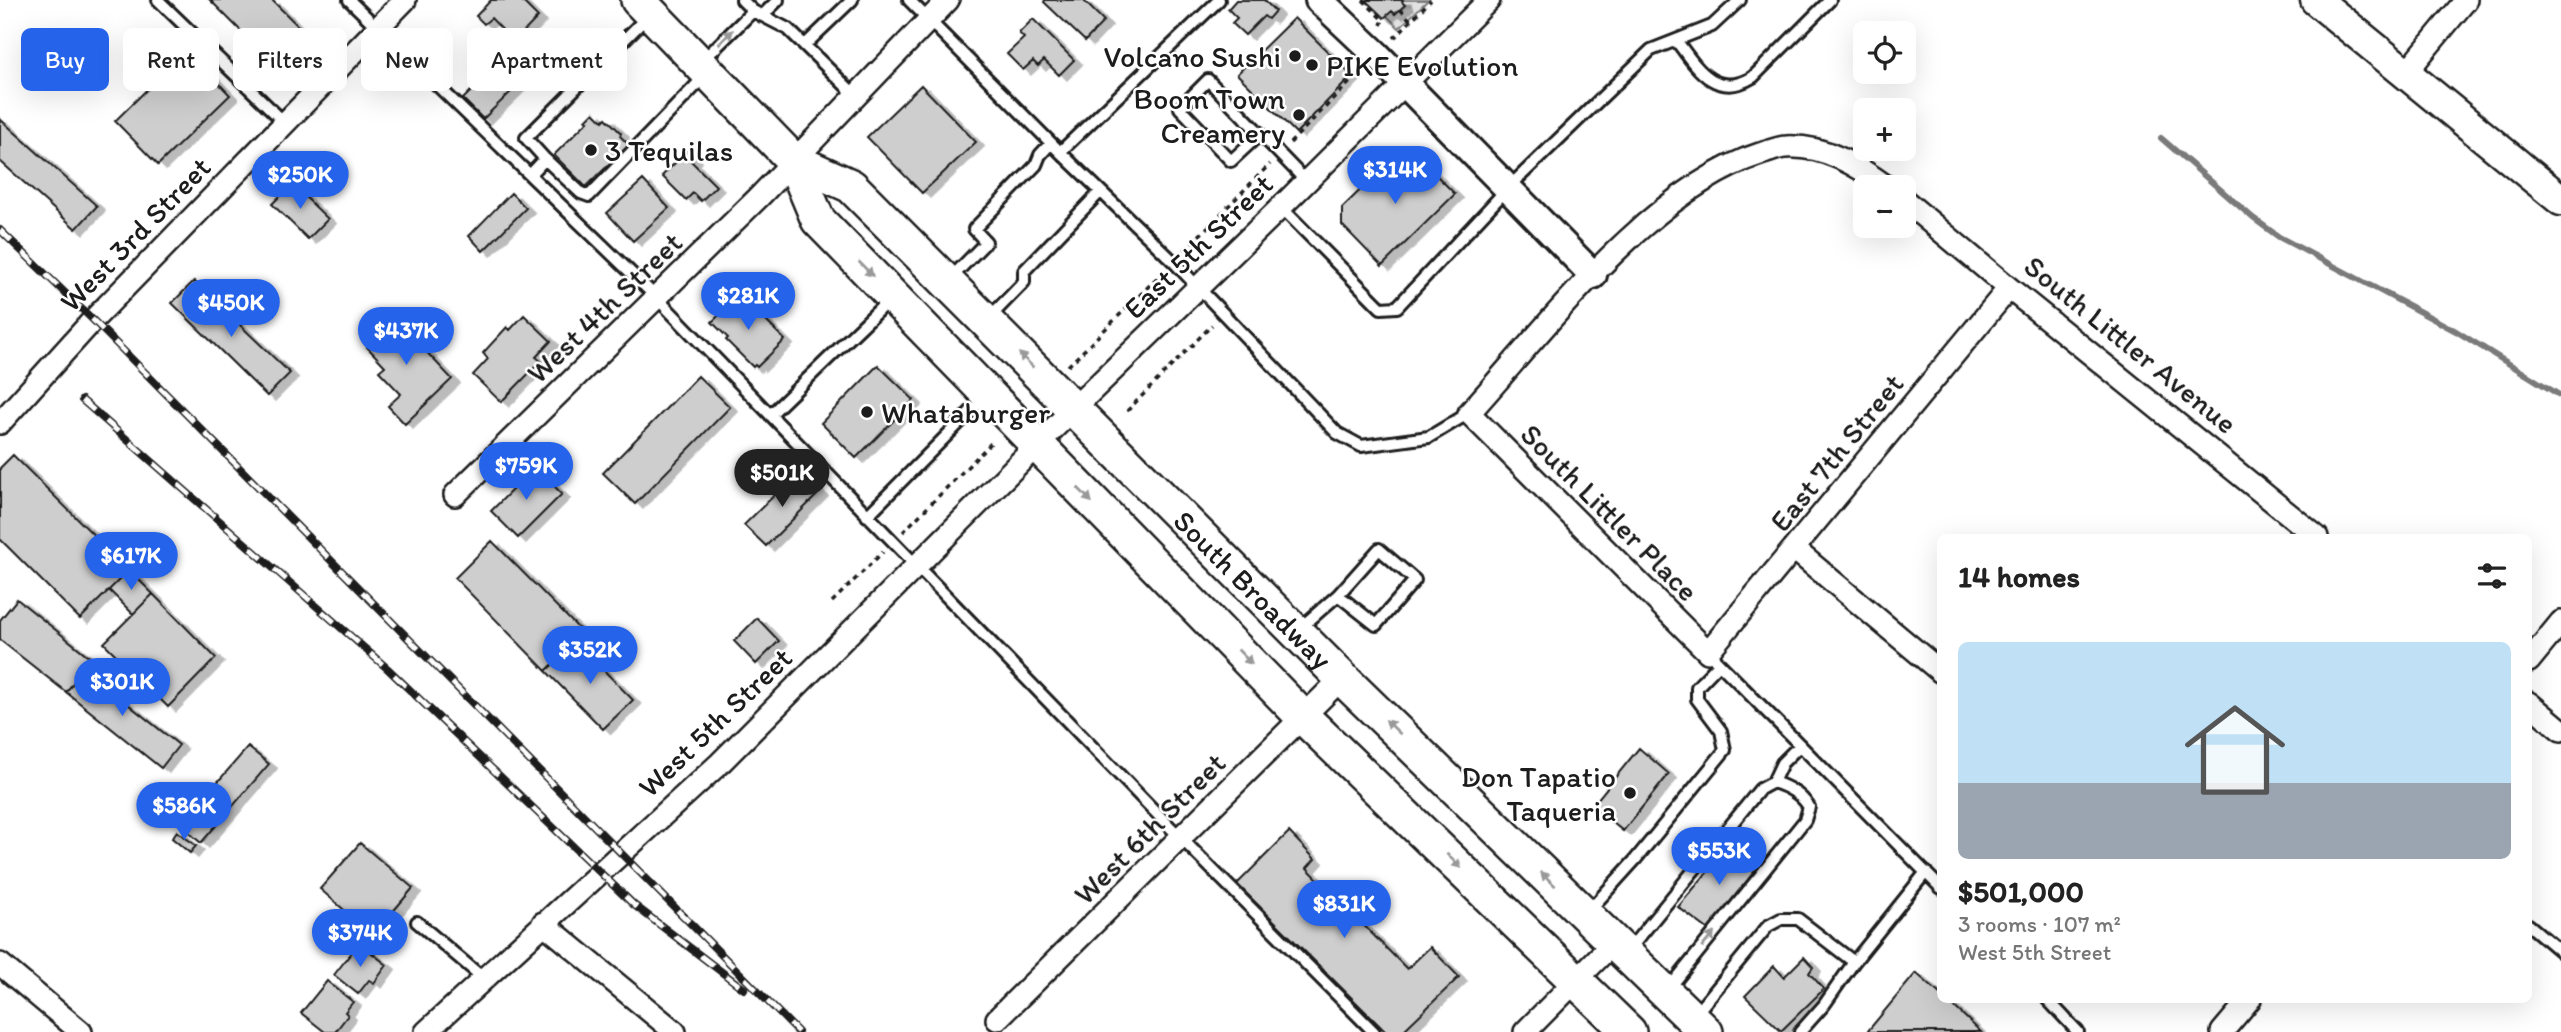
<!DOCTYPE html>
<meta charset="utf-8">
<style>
body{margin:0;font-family:Itim,sans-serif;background:#f2f2f2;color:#222;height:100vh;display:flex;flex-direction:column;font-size:26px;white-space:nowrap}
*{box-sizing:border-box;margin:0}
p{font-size:23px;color:#767676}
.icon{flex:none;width:38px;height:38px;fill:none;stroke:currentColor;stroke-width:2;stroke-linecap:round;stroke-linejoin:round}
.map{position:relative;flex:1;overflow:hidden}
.side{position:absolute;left:1937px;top:534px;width:595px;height:469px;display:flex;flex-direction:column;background:#fff;border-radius:10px;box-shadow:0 7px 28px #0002}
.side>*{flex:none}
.banner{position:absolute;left:21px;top:28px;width:665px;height:63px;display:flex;gap:14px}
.controls{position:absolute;left:1853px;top:21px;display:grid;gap:14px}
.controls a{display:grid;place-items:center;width:63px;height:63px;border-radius:10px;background:#fff;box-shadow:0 7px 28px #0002;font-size:35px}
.price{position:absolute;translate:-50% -60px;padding:0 16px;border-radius:24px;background:#2563eb;color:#fff;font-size:23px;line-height:46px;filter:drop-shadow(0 2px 4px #0008)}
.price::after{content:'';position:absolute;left:50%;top:42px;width:21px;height:16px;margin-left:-10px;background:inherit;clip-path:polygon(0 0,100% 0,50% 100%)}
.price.active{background:#222;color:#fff}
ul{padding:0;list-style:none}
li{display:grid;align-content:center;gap:14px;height:371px;padding:0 21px}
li+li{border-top:2px solid #e0e0e0}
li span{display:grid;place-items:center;height:217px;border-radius:10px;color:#555}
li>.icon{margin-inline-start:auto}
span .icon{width:126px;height:126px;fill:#fffc;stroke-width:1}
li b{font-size:30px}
h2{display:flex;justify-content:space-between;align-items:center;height:84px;padding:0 21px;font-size:30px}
.pill{padding:0 24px;border-radius:10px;background:#fff;box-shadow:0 7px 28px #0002;font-size:24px;line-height:63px}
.pill.active{background:#2563eb;color:#fff}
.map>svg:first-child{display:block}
.park{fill:url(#park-crowns);stroke:#7f7f7f;stroke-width:2}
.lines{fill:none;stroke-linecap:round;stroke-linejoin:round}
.stream{stroke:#7a7a7a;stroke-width:6}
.building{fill:#cecece;stroke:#1c1c1c;stroke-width:2;filter:url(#shadow)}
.service-casing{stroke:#1c1c1c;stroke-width:16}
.minor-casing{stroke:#1c1c1c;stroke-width:26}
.tertiary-casing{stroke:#1c1c1c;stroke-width:32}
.secondary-casing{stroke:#1c1c1c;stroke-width:35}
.primary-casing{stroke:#1c1c1c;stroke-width:38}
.path{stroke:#1c1c1c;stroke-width:3.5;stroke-dasharray:5 5;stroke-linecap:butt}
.service{stroke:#fff;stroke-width:10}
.minor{stroke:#fff;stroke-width:21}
.tertiary{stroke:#fff;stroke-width:26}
.secondary{stroke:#fff;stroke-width:30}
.primary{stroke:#fff;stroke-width:33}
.rail-casing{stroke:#1c1c1c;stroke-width:8}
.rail{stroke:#fff;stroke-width:5;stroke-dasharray:16;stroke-linecap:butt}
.oneway{fill:#999}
.poi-dot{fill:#1c1c1c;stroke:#fff;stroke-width:2.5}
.labels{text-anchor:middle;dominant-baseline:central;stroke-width:5;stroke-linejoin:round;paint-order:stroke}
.poi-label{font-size:30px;fill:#1c1c1c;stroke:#fff;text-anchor:end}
.street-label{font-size:30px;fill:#1c1c1c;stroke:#fff}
</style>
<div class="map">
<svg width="2561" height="1032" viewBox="0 0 2561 1032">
<defs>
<pattern id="park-crowns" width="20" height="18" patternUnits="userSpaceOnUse" patternTransform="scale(1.75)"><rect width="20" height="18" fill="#e2e2e2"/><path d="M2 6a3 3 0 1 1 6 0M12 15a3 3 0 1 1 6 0" fill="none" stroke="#c1c1c1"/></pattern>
<filter id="shadow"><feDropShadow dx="8" dy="4.5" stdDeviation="0" flood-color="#0004"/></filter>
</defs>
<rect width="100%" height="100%" fill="#fff"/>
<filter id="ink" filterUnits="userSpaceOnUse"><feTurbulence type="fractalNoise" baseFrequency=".0143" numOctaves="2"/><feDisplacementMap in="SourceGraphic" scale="14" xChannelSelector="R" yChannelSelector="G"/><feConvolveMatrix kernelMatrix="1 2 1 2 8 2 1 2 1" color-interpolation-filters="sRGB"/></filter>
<g filter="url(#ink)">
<path class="park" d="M1371 0H1428L1399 28Z"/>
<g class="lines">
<path class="stream" d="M2161 138 2253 218 2279 237 2456 331 2561 396"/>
</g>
<path class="building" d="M210 0H272L300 28 269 59Z
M491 0H521L538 17 514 42 491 18 484 24 476 16Z
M1045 0H1083L1104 21 1085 41 1044 2Z
M1236 0H1264L1275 11 1268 19 1264 16 1245 35 1232 23 1237 18 1228 9Z
M1365 0H1403L1402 2 1405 5 1395 14 1392 11 1384 18Z
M1294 18 1352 76 1296 133 1237 74Z
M1033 19 1074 60 1059 75 1044 60 1038 66 1033 61 1023 70 1007 54 1024 38 1019 33Z
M187 50 230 95 158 165 115 121Z
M499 63 519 84 483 119 463 99Z
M921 85 976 142 922 193 867 137Z
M594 112 603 121 606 118 621 133 620 136 629 145 586 187 554 155 588 121 586 120Z
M0 119 97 206 76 229 0 161Z
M687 151 694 158 691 161 716 186 701 201 693 193 686 200 662 176Z
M1398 153 1415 154 1455 194 1382 266 1342 225V208Z
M643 180 669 208 633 241 607 213Z
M292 184 328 219 308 239 272 204Z
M511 193 526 208 483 251 469 236Z
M194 281 290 373 267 396 172 303Z
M740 295 785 340 757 367 755 365 753 367 726 340 728 338 712 322Z
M388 311 452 379 405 424 388 406 401 394 379 371 385 366 367 347 378 336 370 328Z
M524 315 551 341 536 357 541 361 501 402 473 375 488 359 483 353 507 327 510 330Z
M878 365 914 400 856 458 821 423Z
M698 376 730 407 635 504 603 473Z
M13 455 129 570 80 619 0 539V468Z
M535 467 562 494 518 538 491 511Z
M799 471 820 492 766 546 744 525Z
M492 541 584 634 546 671 455 578Z
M129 570 153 594 133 614 109 590Z
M153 594 216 658 168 707 104 643Z
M17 599 92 659 66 692 0 640V620Z
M757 618 779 641 756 664 734 641Z
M576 642 633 700 603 729 546 671Z
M84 669 179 745 161 768 66 692Z
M248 747 269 764 201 843 177 822 205 790 208 793Z
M1639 748 1669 774 1623 831 1592 806Z
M177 831 196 846 190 853 172 838Z
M1289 832 1315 859 1307 868 1407 969 1430 947 1459 977 1402 1032H1386L1237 884Z
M360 843 413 888 373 935 320 889Z
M1731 844 1758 867 1709 930 1678 907Z
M359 943 387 965 374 983 369 980 358 994 334 975Z
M1804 957 1813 967 1809 973 1824 989 1781 1031 1745 996 1774 966 1784 977Z
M1916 973 1941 995V999H1946L1981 1032H1867Z
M327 981 353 1002 345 1012 348 1015 335 1032H325L301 1013Z"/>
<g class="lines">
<defs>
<path id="service" d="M158 0 285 123
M349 0 656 297 1170 827 1374 1032
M742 0 753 11 788 29 856 96
M909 0 1060 152 1174 262 1337 433 1361 446 1429 437 1469 413
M762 16 778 0
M1676 40C1696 67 1715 100 1753 77L1830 0
M805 45 852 0
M702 61 753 11
M1260 134 1231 161 1180 108 1208 80 1306 181
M1060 152 1219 0
M545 159 581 193 589 196 707 74
M530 175 545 159 526 138 649 15
M1281 207 1381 308 1397 307 1507 189 1651 50 1712 26 1740 0
M949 280 986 242 974 229 1036 165 1040 155 1051 143
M988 319 1024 282V271L1100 192
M770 415 889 300
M867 516 986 396
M1298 630 1338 595 1379 549 1415 580 1376 625 1338 595
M1708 652 1941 888
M1773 782 1782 763 1800 745
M1587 913 1635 860 1725 750 1721 731 1697 699V687L1719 664
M417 922 483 978
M2529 925 2561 952
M1628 951 1760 789 1773 782C1788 787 1800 793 1809 807L1805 820 1667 991
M2047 999 2078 1032
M1694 1016 1768 926 1781 919H1798L1854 962
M1800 1032 1824 1005 1854 962 1926 872"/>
<path id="minor" d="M2405 74 2466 0
M1887 187C1857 165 1824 145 1786 147 1778 147 1768 152 1760 154 1650 189 1546 328 1469 413L1708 652 2009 288
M1904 200 2009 288 2317 537
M0 423 93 320 405 0
M455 495 759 197 948 0
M1794 549 1941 672
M2529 661 2561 622
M2529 703 2561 730
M543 923 675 1032
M0 964 81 1032
M997 1019 1342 678
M426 1032 720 763 1073 409 1281 207 1489 0
M1525 1032 1613 943
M2222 1032 2250 999"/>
<path id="tertiary" d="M1319 0 1377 55 1593 275"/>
<path id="secondary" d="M2316 0 2561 200"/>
<g id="primary">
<path id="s1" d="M638 0 793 160 851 186 1342 678 1706 1032"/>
<path d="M793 160 818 220 1303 717 1629 1032"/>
</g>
</defs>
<use href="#service" class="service-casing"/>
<use href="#minor" class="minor-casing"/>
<use href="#tertiary" class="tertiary-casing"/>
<use href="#secondary" class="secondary-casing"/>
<use href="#primary" class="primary-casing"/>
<path class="path" d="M1363 0 1383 20 1381 25
M1400 9 1411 21
M1394 38 1431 0
M1290 143 1361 71
M1185 250 1270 164
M1068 366 1162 273
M1127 411 1212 325
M903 532 994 440
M832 602 883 552"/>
<use href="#service" class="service"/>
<use href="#minor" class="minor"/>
<use href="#tertiary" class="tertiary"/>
<use href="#secondary" class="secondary"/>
<use href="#primary" class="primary"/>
<defs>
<path id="rail" d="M0 230 93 320 798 1032
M82 400 388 669 634 905 744 989"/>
</defs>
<use href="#rail" class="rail-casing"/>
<use href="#rail" class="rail"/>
</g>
<defs><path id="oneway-solid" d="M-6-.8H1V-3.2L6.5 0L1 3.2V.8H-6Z" transform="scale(1.75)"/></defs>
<g class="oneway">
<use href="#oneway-solid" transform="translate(726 37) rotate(-45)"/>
<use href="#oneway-solid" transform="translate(866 269) rotate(46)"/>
<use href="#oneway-solid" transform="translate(1026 360) rotate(-135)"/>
<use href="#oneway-solid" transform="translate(1085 495) rotate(46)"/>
<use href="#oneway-solid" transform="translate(1245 657) rotate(46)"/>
<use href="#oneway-solid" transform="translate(1393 727) rotate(-136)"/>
<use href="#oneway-solid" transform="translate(1454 861) rotate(44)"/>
<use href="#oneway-solid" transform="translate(1548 879) rotate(-136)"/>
<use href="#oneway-solid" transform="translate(1708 940) rotate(-51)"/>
</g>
</g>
<g class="poi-dot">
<circle cx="1295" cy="56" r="7"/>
<circle cx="1312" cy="65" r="7"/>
<circle cx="1299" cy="115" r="7"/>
<circle cx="591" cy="150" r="7"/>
<circle cx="867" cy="412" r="7"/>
<circle cx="1630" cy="793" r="7"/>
</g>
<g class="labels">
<g class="poi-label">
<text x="1281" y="56">Volcano Sushi</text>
<text x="1326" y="65" text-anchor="start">PIKE Evolution</text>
<text x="1285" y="98">Boom Town<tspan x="1285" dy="34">Creamery</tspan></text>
<text x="605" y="150" text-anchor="start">3 Tequilas</text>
<text x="881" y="412" text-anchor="start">Whataburger</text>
<text x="1616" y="776">Don Tapatio<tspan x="1616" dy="34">Taqueria</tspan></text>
</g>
<g class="street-label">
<text transform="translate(135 234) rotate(-46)">West 3rd Street</text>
<text transform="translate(1198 246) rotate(-44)">East 5th Street</text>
<text transform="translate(604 307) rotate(-44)">West 4th Street</text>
<text transform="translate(2131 344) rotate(39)">South Littler Avenue</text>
<text transform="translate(1836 452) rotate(-51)">East 7th Street</text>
<text transform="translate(1610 512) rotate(45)">South Littler Place</text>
<text stroke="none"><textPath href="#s1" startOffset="856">South Broadway</textPath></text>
<text transform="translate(715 722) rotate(-44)">West 5th Street</text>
<text transform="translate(1149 828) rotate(-45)">West 6th Street</text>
</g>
</g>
</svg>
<div class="controls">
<a><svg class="icon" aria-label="locate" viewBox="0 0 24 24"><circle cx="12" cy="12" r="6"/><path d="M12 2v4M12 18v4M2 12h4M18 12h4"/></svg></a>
<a>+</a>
<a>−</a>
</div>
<b class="price" style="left:1395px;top:206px">$314K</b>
<b class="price" style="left:300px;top:211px">$250K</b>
<b class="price" style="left:748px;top:332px">$281K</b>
<b class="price" style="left:231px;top:339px">$450K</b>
<b class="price" style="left:406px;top:367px">$437K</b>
<b class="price" style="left:526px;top:502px">$759K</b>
<b class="price active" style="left:782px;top:509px">$501K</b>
<b class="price" style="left:131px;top:592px">$617K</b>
<b class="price" style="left:590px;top:686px">$352K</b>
<b class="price" style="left:122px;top:718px">$301K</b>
<b class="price" style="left:184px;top:842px">$586K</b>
<b class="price" style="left:1719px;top:887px">$553K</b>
<b class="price" style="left:1344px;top:940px">$831K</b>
<b class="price" style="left:360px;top:969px">$374K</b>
<div class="banner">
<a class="pill active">Buy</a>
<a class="pill">Rent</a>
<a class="pill">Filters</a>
<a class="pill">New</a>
<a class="pill">Apartment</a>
</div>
<section class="side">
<h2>14 homes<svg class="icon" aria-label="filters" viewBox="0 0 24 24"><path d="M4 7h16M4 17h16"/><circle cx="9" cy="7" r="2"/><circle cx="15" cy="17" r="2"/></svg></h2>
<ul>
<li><span style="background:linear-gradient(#bfe0f5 65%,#9aa5b1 0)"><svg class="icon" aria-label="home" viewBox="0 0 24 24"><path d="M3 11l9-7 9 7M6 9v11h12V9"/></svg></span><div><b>$501,000</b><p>3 rooms · 107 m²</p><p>West 5th Street</p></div></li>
</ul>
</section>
</div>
